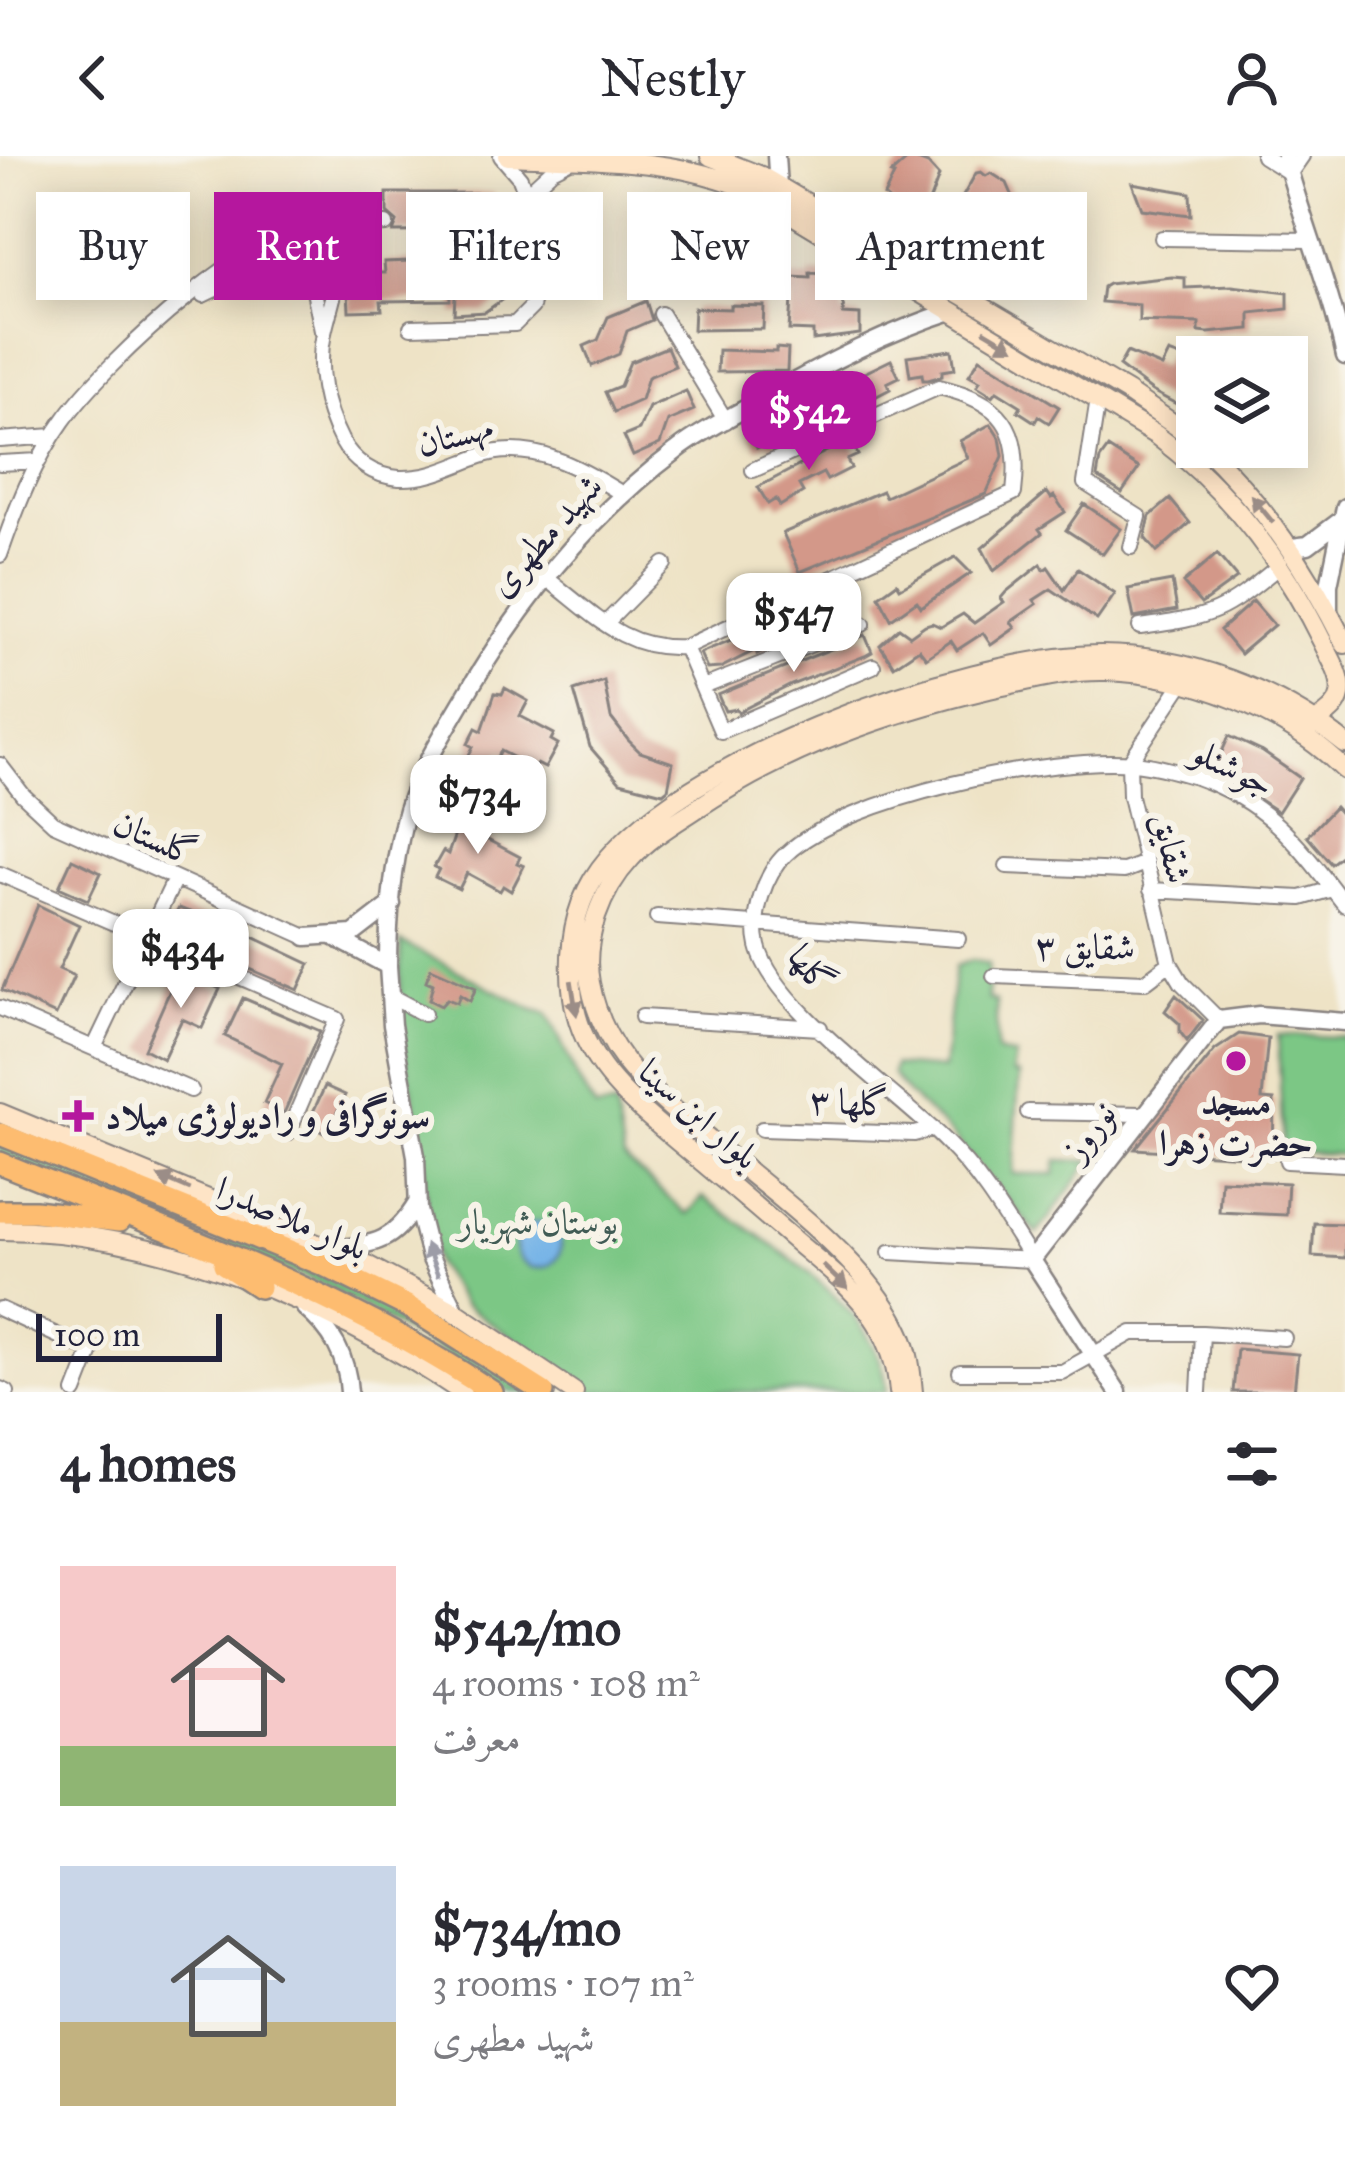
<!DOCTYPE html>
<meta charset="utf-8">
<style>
body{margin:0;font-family:"IM FELL Great Primer",Amiri,serif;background:#f2f2f3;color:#2b2b33;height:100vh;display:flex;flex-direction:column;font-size:45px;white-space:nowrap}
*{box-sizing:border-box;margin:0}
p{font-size:39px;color:#7c7c81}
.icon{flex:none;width:66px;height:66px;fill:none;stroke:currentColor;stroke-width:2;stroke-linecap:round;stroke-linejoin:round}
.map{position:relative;height:1236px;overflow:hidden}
.details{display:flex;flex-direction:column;background:#fff;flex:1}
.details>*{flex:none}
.banner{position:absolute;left:36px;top:36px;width:1275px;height:108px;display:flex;gap:24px}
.buttons{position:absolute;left:1176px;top:180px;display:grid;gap:24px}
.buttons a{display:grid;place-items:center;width:132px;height:132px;border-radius:0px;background:#fff;box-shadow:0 6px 30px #0003;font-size:60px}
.scale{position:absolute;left:36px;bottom:30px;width:186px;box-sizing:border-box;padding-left:12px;border:6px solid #22223b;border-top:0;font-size:33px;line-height:42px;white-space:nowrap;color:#22223b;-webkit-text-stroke:9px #f7f3e8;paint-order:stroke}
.price{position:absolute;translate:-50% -102px;padding:0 27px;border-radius:24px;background:#fff;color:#222;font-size:39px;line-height:78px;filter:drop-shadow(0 3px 6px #0008)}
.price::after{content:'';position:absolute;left:50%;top:72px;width:36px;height:27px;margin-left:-18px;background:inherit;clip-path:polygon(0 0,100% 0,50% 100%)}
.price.active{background:#b5179e;color:#fff}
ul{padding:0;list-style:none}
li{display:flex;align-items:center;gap:36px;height:300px;padding:0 60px}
li span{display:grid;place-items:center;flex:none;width:336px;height:240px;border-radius:0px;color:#555}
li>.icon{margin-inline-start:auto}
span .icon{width:144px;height:144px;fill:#fffc;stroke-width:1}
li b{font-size:51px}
h2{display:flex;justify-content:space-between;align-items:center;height:144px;padding:0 60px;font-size:51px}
.tag{padding:0 42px;border-radius:0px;background:#fff;box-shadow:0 6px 30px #0003;font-size:42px;line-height:108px}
.tag.active{background:#b5179e;color:#fff}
header{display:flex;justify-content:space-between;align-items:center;height:156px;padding:0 60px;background:#fff;font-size:54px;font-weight:600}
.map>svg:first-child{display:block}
.green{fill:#7bc785;stroke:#4e7460;stroke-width:3}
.water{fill:#75b3e7;stroke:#4c6a91;stroke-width:3}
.building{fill:#d39889}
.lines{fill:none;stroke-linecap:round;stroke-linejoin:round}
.minor-casing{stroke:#888280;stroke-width:18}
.tertiary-casing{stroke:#888280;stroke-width:21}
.secondary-casing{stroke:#888280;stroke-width:22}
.primary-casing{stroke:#888280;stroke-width:26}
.minor{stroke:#fff;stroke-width:14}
.tertiary{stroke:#fff;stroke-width:16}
.secondary{stroke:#fee4c6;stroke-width:18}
.primary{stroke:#fdbc70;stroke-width:21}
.oneway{fill:#9b8d87}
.oneway2{fill:#9c9ca7}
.poi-dot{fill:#b5179e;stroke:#f7f3e8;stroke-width:4.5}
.labels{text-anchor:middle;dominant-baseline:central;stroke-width:12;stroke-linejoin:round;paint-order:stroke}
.street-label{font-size:36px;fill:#22223b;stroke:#f7f3e8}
.poi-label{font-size:36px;font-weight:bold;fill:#22223b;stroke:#f7f3e8}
.park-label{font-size:36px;fill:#415c55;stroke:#f7f3e8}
</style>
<header><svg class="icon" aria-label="back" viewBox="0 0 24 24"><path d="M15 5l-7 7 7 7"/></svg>Nestly<svg class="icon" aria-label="person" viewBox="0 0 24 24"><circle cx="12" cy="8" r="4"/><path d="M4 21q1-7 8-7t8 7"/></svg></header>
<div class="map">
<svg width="1345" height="1236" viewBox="0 0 1345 1236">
<rect width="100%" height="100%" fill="#f7f3e8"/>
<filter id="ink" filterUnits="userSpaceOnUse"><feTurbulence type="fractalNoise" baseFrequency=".00833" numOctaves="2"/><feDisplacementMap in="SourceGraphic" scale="24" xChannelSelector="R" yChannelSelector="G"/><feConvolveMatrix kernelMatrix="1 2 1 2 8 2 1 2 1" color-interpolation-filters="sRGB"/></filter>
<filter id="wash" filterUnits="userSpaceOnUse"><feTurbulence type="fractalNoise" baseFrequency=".004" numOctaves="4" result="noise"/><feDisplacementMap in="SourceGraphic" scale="48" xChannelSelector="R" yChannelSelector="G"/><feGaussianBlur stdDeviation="2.7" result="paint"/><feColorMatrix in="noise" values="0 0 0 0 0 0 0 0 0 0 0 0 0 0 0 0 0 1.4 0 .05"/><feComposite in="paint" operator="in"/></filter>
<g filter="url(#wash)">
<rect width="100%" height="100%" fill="#eee3c6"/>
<path class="green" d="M401 786 534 854 547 857C566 891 572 921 596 953L615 951 624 1003 687 1058 703 1041C765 1086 883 1151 887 1236H592L463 1148 436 1108 428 1066 419 967 399 872Z
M972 804 988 808V843L996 846 997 896 1015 900 1012 917 1019 919 1013 1018H1055L1057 1004 1091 1005 1037 1078 951 978 907 937 892 918 894 909 943 913 955 810Z
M1278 879 1345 881V999L1283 995Z
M0 987 277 1096 407 1161 530 1236H511L326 1130 0 998Z"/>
<path class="water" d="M515 1089a23 23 0 1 1 46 0a23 23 0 1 1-46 0Z"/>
<g id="blocks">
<path class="building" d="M910 1 928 8 939 20 924 59 902 56 884 40 894 19 891 18Z
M981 16 986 20 991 17 1007 27 1017 50H1033L1056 69 1057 74 1035 109 1010 98 1000 82 1006 74 978 72 962 57 958 49 976 17Z
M1132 27 1190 37 1191 59 1142 53Z
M387 37H493V75L393 76 397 66 387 57Z
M499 97 506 122 503 143 485 156 454 158 455 139 476 138 485 129 479 104Z
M437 104 438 125H450V144L381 145 382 154 349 155 348 135 366 134V117H385L384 106Z
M810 117 845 119 843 158 860 159V178L813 184V175L789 174 791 143H773L774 120 810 122Z
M1172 121 1185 122V132L1232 130 1288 137V153L1250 157V173L1208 177 1199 176V167L1139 165V149L1101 146 1103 131 1108 128Z
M646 145 652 164 627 175 619 198 592 210 584 190 598 184 608 161Z
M730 149 764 150 763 173 693 174 694 152 730 153Z
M667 191 675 210 648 221 641 244 614 256 605 236 620 230 630 206Z
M776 192 788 193 787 215 717 216 718 194 776 196Z
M952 194 955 213 942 215V220L928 224H923L922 218 910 220 907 200Z
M1127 196 1162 211 1169 197 1197 207V259L1152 235 1119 210Z
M980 202 1059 251 1049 267 1038 260 1035 266 1018 255 1021 250 997 235 993 240 977 230 980 225 969 219Z
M891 204 899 221 887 227 890 233 873 242 870 236 858 239 831 253 834 259 817 267 814 262 784 276 788 282 770 291 768 286 757 292 747 274Z
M686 235 694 254 668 265 660 288 633 300 624 280 639 274 649 251Z
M991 268 1000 282 1003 300 986 338 800 416 783 377 882 335 885 341 968 302 960 285Z
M850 283 858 299 847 304 851 312 827 324 823 317 799 329 803 336 780 350 776 343 768 348 758 331Z
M1108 292 1139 312 1122 337 1097 321 1100 303Z
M1047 336 1051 342 1054 340 1065 356 1039 373 1042 377 994 415 982 392Z
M1170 343 1190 367 1157 396 1145 382 1150 360Z
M1084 348 1121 373 1103 398 1066 374Z
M1217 398 1237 422 1201 448 1183 427Z
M955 401 971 417 921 451 917 445 891 463 879 440 897 427 900 432Z
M1041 408 1044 414 1048 411 1064 434 1078 413 1115 438 1097 464 1051 433 1034 444 1037 448 1011 466 1015 472 991 489 983 477 957 494 951 485 926 502 919 493 894 510 880 489 899 472 910 480 925 469 932 467 941 471 963 458 974 467 1004 446 1001 442 1006 436Z
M1172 425 1177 454 1134 462 1128 433Z
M846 435 853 453 842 462 810 471 794 482 792 478 768 493 757 498 756 494 720 512 707 513 700 497Z
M1253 445 1274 469 1240 498 1220 474Z
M865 479 872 496 865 500 791 529 738 556 736 553 725 555 718 539Z
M604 525 611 562 628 584 640 596 673 607 668 633 663 637 620 626 590 591 574 535Z
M505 532 528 545 520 560 554 578 551 584 558 588 545 612 537 608 534 612 501 595 492 611 469 599 473 591 468 588 476 572 482 575 495 537 502 538Z
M1229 580 1263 596 1300 622 1278 656 1214 614Z
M1335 651 1345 662V697L1331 708 1307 680Z
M471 655 495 667 486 683 520 701 517 707 524 710 511 735 503 730 500 735 467 717 459 733 435 721 439 713 434 711 443 695 448 698 462 659 468 660Z
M72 703 101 717 88 744 59 731Z
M38 749 79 769 59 813 74 820 56 859 2 834Z
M179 752 213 765 202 793 169 779V770Z
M249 779 310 808 298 834 236 807Z
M431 812 476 832 470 845 460 839 457 847 447 843 441 850 429 844 433 828 426 825Z
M179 814 220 833 202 872 182 863 163 903 144 893Z
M1176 839 1203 864 1187 885 1180 876V868L1165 855Z
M243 842 320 875 284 957 264 947 282 908 225 880Z
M1239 878 1268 882 1262 943 1274 944 1273 1002 1135 993 1215 894Z
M325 930 345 939 327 978 307 969Z
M1221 1024 1288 1027 1286 1059 1219 1056Z
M1314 1067 1345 1068V1102L1312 1100Z
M1237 1193 1298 1198 1294 1236H1233Z"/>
</g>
</g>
<g filter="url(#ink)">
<use href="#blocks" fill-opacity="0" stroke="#888280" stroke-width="3"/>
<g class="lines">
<defs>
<path id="minor" d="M501 0 520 22 526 38 552 14 570 5
M1263 0 1290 17 1302 0
M1162 82 1311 84
M454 87 521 85
M337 122 355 104 373 69 386 68
M203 139 268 108 289 110 314 135 322 175
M661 158 726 265
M411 171 515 168 532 151 538 128 515 62 526 38
M1098 243 1085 327 1139 361 1131 391
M0 284 53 280
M0 307 39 305
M0 399C16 353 34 305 63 265 103 208 264 56 334 70 348 105 332 141 324 177 316 213 324 251 341 284 353 306 374 320 399 322 430 323 451 311 478 301 530 282 581 312 624 339
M546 422C593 457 623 495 685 491L1014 337C1022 270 1002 246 939 231L753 314
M606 467 664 408
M1140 471C1214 461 1222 457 1279 410
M685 491 721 575 873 510
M1182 528 1129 607 1130 640 1170 807 1182 827 1219 864
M703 531 863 468
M0 609 23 639 53 667 306 781
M1007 710 1124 715 1145 707
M0 718 337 863 288 977
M1151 734 1301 742 1332 733
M657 761 958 783
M994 820 1145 826 1170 807
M392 841 424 858
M0 852 191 934
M642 861 820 872
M94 892 175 723
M1028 956 1143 958
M762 973 914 978 933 973
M1287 1005 1345 1008
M890 1096 1032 1104
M1032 1104C1006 1063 981 1020 946 986 900 938 773 852 758 790 751 761 764 718 786 698 846 641 1052 599 1134 607 1154 609 1176 615 1196 621 1270 647 1300 691 1345 749
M0 1153 91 1195 75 1236
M960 1216H1062L1132 1177H1202
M0 1233 7 1236
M1199 1236 1202 1177 1284 1182"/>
<path id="tertiary" d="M776 0 778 31
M1285 0C1303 68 1330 131 1345 200
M1292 391 1308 389 1340 365
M1329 456V429L1345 351
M306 781 353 778 392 748
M334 781 388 810 392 869 416 1000 418 1054 430 1101 457 1157
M388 810C388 763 393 711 404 665 413 626 439 585 459 551 515 453 585 363 676 295 704 273 739 257 770 239 829 206 887 176 952 155
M332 1093C375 1088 393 1087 417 1047
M305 1152C332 1175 347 1200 349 1236
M1118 1236 1032 1104 1219 864 1259 859 1345 866"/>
<path id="secondary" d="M508 0C593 4 674 1 753 35L1156 279C1229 334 1283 405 1323 487 1330 502 1344 522 1340 539 1337 555 1319 561 1310 572
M710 0 761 20 1127 236 1197 284
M1204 291C1265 350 1307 412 1345 488
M0 957 363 1107 457 1157 574 1236
M0 1074C160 1074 330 1147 462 1236
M899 1236C897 1212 890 1188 877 1167 857 1134 823 1109 794 1084 755 1050 716 1017 676 984 629 944 582 906 573 841 568 806 571 766 587 734 647 610 970 499 1101 499 1185 499 1280 535 1345 588
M913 1236C911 1214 909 1194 899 1174 864 1098 751 1020 686 965 639 925 602 891 590 827 582 784 601 734 631 702 649 682 673 668 696 653 787 592 883 558 989 533 1028 525 1066 514 1106 515 1191 518 1284 554 1345 614"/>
<path id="primary" d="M0 978 324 1109 407 1150 543 1236
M0 1007C168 1075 341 1135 492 1236
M0 1055H35L119 1065
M224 1108 259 1131"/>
</defs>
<use href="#minor" class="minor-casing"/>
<use href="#tertiary" class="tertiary-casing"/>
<use href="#secondary" class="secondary-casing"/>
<use href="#primary" class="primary-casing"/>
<use href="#minor" class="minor"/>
<use href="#tertiary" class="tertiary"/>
<use href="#secondary" class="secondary"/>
<use href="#primary" class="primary"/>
</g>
<defs><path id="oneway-solid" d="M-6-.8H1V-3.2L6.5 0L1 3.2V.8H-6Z" transform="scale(3)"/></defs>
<g class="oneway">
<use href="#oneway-solid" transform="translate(999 183) rotate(31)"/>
<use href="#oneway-solid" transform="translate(1262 353) rotate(-129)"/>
<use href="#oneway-solid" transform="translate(574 842) rotate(81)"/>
<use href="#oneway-solid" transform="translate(174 1027) rotate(-157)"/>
<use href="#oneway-solid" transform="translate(835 1121) rotate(44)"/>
</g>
<use class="oneway2" href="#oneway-solid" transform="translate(432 1104) rotate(-111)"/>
</g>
<g class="poi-dot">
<circle cx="1236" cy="905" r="12"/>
<path d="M72 942h12v12h12v12h-12v12h-12v-12h-12v-12h12z"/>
</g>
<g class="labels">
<g class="street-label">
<text transform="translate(455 279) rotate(-14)">مهستان</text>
<text transform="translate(545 379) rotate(-48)">شهید مطهری</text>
<text transform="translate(1233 612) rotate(26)">جوشنلو</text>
<text transform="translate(155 682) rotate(24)">گلستان</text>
<text transform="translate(1172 692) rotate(78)">شقایق</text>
<text x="1085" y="791">شقایق ۳</text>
<text transform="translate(811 813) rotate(52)">گلها</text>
<text transform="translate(849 946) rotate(2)">گلها ۳</text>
<text transform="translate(699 958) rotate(41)">بلوار ابن سینا</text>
<text transform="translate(1089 975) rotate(-53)">نوروز</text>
<text transform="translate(292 1062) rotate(23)">بلوار ملاصدرا</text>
</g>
<g class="poi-label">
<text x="1236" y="946">مسجد<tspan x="1236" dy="41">حضرت زهرا</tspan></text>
<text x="105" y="960" text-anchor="start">سونوگرافی و رادیولوژی میلاد</text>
</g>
<g class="park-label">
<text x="538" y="1066">بوستان شهریار</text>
</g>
</g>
</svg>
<div class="buttons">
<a><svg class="icon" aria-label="layers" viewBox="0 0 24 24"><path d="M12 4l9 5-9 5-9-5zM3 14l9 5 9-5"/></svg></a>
</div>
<div class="scale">100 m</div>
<b class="price active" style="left:809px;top:317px">$542</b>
<b class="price" style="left:794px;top:519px">$547</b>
<b class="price" style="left:478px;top:701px">$734</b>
<b class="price" style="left:181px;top:855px">$434</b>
<div class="banner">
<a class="tag">Buy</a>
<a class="tag active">Rent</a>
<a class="tag">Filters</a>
<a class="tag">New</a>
<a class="tag">Apartment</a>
</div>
</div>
<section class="details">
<h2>4 homes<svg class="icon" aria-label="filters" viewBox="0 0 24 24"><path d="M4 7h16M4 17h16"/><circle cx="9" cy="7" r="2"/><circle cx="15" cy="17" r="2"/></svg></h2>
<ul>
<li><span style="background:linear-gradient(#f6c9c9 75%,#8fb573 0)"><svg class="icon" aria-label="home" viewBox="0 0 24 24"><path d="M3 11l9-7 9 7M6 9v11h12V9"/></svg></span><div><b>$542/mo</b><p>4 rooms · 108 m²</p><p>معرفت</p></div><svg class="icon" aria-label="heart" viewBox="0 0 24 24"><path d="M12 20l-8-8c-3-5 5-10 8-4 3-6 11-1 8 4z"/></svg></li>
<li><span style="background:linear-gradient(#c9d6e8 65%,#c2b280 0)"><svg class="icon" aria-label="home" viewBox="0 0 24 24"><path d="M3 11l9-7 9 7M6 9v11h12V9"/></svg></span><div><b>$734/mo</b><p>3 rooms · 107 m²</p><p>شهید مطهری</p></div><svg class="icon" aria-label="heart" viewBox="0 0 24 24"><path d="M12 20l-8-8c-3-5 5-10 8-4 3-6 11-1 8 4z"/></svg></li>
</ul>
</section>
